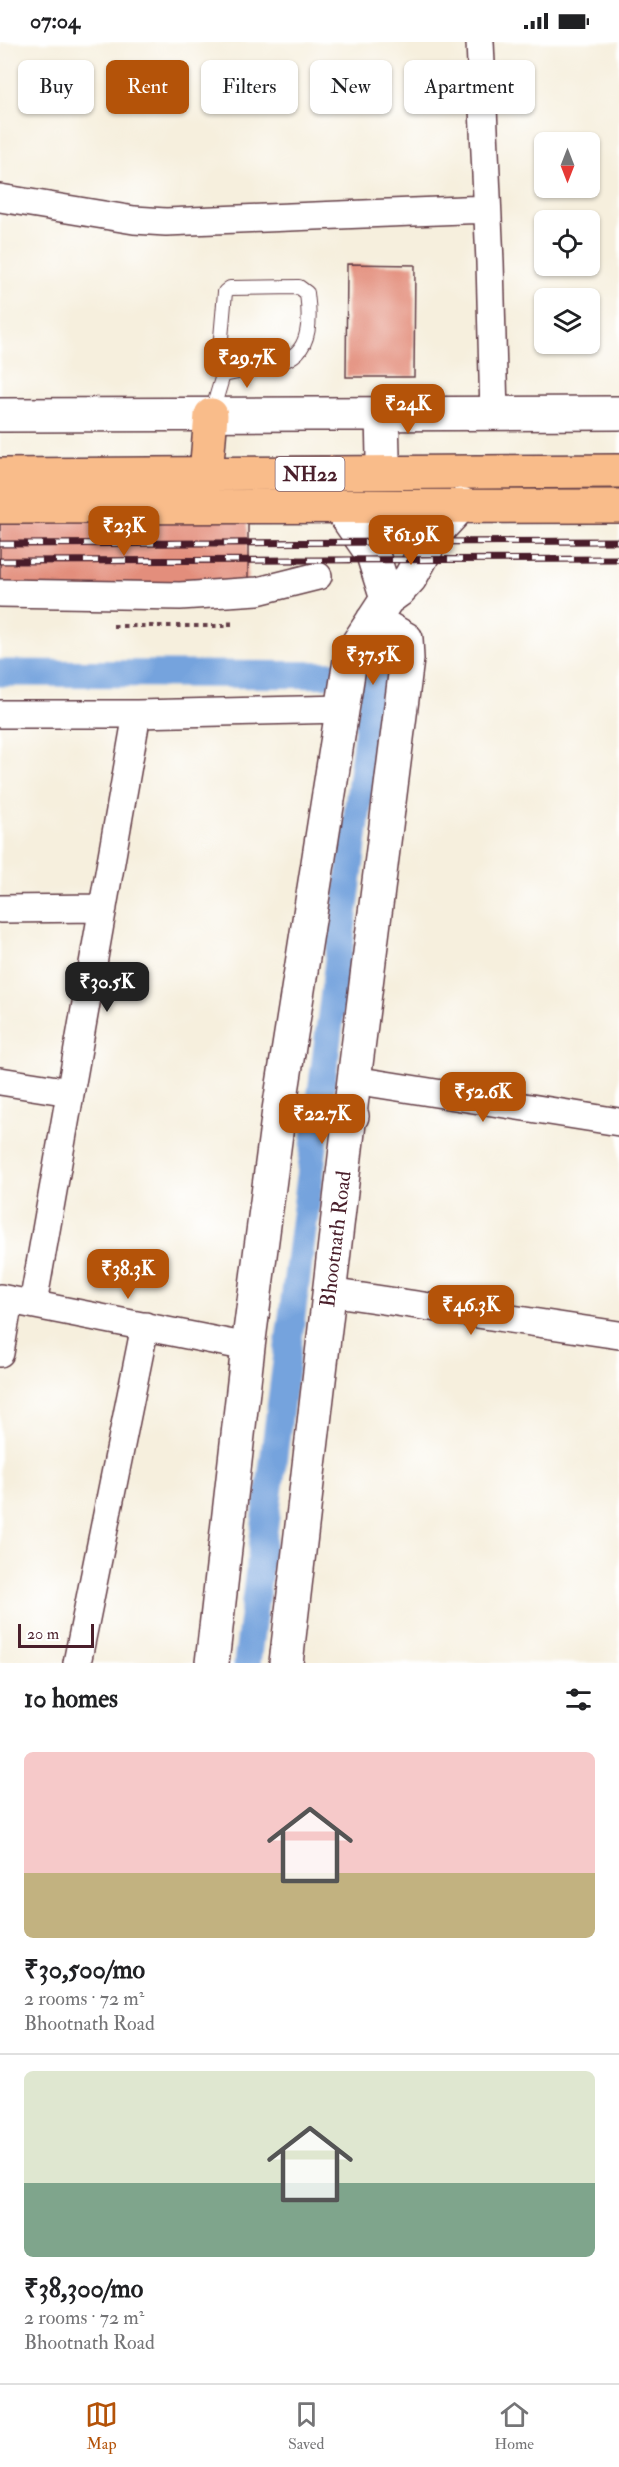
<!DOCTYPE html>
<meta charset="utf-8">
<style>
body{margin:0;font-family:"IM FELL Double Pica",serif;background:#f6f6f6;color:#202124;height:100vh;display:flex;flex-direction:column;font-size:22px;white-space:nowrap}
*{box-sizing:border-box;margin:0}
p{font-size:20px;color:#757577}
.icon{flex:none;width:33px;height:33px;fill:none;stroke:currentColor;stroke-width:2;stroke-linecap:round;stroke-linejoin:round}
.map{position:relative;height:1621px;overflow:hidden}
.sheet{display:flex;flex-direction:column;background:#fff;flex:1}
.sheet>*{flex:none}
.top-card{position:absolute;left:18px;top:18px;width:584px;height:54px;display:flex;gap:12px}
.needle{width:39px;rotate:180deg}
.fabs{position:absolute;left:534px;top:90px;display:grid;gap:12px}
.fabs a{display:grid;place-items:center;width:66px;height:66px;border-radius:9px;background:#fff;box-shadow:0 2px 4px #0004;font-size:30px}
.scale{position:absolute;left:18px;bottom:15px;width:76px;box-sizing:border-box;padding-left:6px;border:3px solid #4a1f2b;border-top:0;font-size:16px;line-height:21px;white-space:nowrap;color:#4a1f2b;-webkit-text-stroke:4px #fff;paint-order:stroke}
.price{position:absolute;translate:-50% -51px;padding:0 14px;border-radius:12px;background:#b45309;color:#fff;font-size:20px;line-height:39px;filter:drop-shadow(0 2px 3px #0008)}
.price::after{content:'';position:absolute;left:50%;top:36px;width:18px;height:14px;margin-left:-9px;background:inherit;clip-path:polygon(0 0,100% 0,50% 100%)}
.price.selected{background:#222;color:#fff}
ul{padding:0;list-style:none}
li{display:grid;align-content:center;gap:12px;height:318px;padding:0 24px}
li+li{border-top:2px solid #e0e0e0}
li span{display:grid;place-items:center;height:186px;border-radius:9px;color:#555}
li>.icon{margin-inline-start:auto}
span .icon{width:108px;height:108px;fill:#fffc;stroke-width:1}
li b{font-size:26px}
h2{display:flex;justify-content:space-between;align-items:center;height:72px;padding:0 24px;font-size:26px}
.tag{padding:0 21px;border-radius:9px;background:#fff;box-shadow:0 2px 4px #0004;font-size:21px;line-height:54px}
.tag.selected{background:#b45309;color:#fff}
.status{display:flex;justify-content:space-between;align-items:center;height:42px;padding:0 30px;background:#fff;direction:ltr}
.status svg{height:16px;fill:currentColor}
.tab-bar{display:flex;justify-content:space-around;align-items:center;height:84px;border-top:2px solid #e0e0e0;background:#fff;font-size:16px;color:#757577}
.tab-bar a{display:grid;justify-items:center;gap:3px}
.tab-bar .selected{color:#b45309}
.map>svg:first-child{display:block}
.lines{fill:none;stroke-linecap:round;stroke-linejoin:round}
.canal{stroke:#74a3dd;stroke-width:27}
.building{fill:#e38e7b}
.tertiary-tunnel{stroke:#d4c5b9;stroke-width:33;stroke-dasharray:33 16;stroke-linecap:butt}
.service-casing{stroke:#643e46;stroke-width:16}
.minor-casing{stroke:#643e46;stroke-width:30}
.tertiary-casing{stroke:#643e46;stroke-width:36}
.trunk-casing{stroke:#643e46;stroke-width:36}
.path{stroke:#643e46;stroke-width:4;stroke-dasharray:4.5 4.5;stroke-linecap:butt}
.service{stroke:#fff;stroke-width:14}
.minor{stroke:#fff;stroke-width:27}
.tertiary{stroke:#fff;stroke-width:33}
.trunk{stroke:#f9bc8a;stroke-width:33}
.rail-casing{stroke:#4a1f2b;stroke-width:7}
.rail{stroke:#fff;stroke-width:4.5;stroke-dasharray:14;stroke-linecap:butt}
.labels{text-anchor:middle;dominant-baseline:central;stroke-width:5;stroke-linejoin:round;paint-order:stroke}
.shield{fill:#fff;stroke:#80626b;stroke-width:1.5}
.shield-label{font-size:20px;font-weight:bold;fill:#4a1f2b}
.street-label{font-size:21px;fill:#4a1f2b;stroke:#fff}
</style>
<div class="status"><b>07:04</b><svg viewBox="0 0 49 12"><path d="M0 12V9h3v3zM5 12V6h3v6zM10 12V3h3v9zM15 12V0h3v12zM26 1h20v11H26zM47 4h2v5h-2z"/></svg></div>
<div class="map">
<svg width="619" height="1621" viewBox="0 0 619 1621">
<rect width="100%" height="100%" fill="#fff"/>
<filter id="ink" filterUnits="userSpaceOnUse"><feTurbulence type="fractalNoise" baseFrequency=".0167" numOctaves="2"/><feDisplacementMap in="SourceGraphic" scale="12" xChannelSelector="R" yChannelSelector="G"/><feConvolveMatrix kernelMatrix="1 2 1 2 8 2 1 2 1" color-interpolation-filters="sRGB"/></filter>
<filter id="wash" filterUnits="userSpaceOnUse"><feTurbulence type="fractalNoise" baseFrequency=".008" numOctaves="4" result="noise"/><feDisplacementMap in="SourceGraphic" scale="24" xChannelSelector="R" yChannelSelector="G"/><feGaussianBlur stdDeviation="1.35" result="paint"/><feColorMatrix in="noise" values="0 0 0 0 0 0 0 0 0 0 0 0 0 0 0 0 0 1.4 0 .05"/><feComposite in="paint" operator="in"/></filter>
<g filter="url(#wash)">
<rect width="100%" height="100%" fill="#f6efdd"/>
<g class="lines">
<path class="canal" d="M0 631 375 633 247 1621"/>
</g>
<g id="blocks">
<path class="building" d="M347 222 415 223 414 335H346Z
M248 474V555H0V475Z"/>
</g>
</g>
<g filter="url(#ink)">
<use href="#blocks" fill-opacity="0" stroke="#643e46" stroke-width="1.5"/>
<g class="lines">
<path class="tertiary-tunnel" d="M383 415 385 493"/>
<defs>
<path id="service" d="M211 373 223 333 221 296 225 250 230 246 299 245 307 251C317 327 282 319 223 333"/>
<path id="minor" d="M480 0 490 220 494 372
M0 156 134 178 166 180 487 167
M0 551 180 554 258 549 318 534
M0 672H137L344 667
M0 867 103 866
M354 1038 619 1080
M0 1039 70 1050
M329 1250 619 1293
M0 1256 248 1305
M33 1262 137 672
M0 1311 9 1258
M77 1621 145 1284"/>
<path id="tertiary" d="M382 372 383 415
M0 373 619 371
M339 464 373 513 387 557
M279 1068 352 1074
M212 1621 248 1305 279 1068 351 612 387 557 398 549 410 536 435 491 462 462
M286 1621 354 1038 407 617 406 597 373 578"/>
<path id="trunk" d="M206 432 211 373
M0 433 619 429
M0 465 619 464"/>
</defs>
<use href="#service" class="service-casing"/>
<use href="#minor" class="minor-casing"/>
<use href="#tertiary" class="tertiary-casing"/>
<use href="#trunk" class="trunk-casing"/>
<path class="path" d="M113 584H230V576"/>
<use href="#service" class="service"/>
<use href="#minor" class="minor"/>
<use href="#tertiary" class="tertiary"/>
<use href="#trunk" class="trunk"/>
<defs>
<path id="rail" d="M0 502 619 499
M0 519 619 517"/>
</defs>
<use href="#rail" class="rail-casing"/>
<use href="#rail" class="rail"/>
</g>
</g>
<g class="labels">
<rect class="shield" x="275.5" y="415" width="69" height="34" rx="4.5"/>
<g class="shield-label">
<text x="310" y="432">NH22</text>
</g>
<g class="street-label">
<text transform="translate(336 1197) rotate(-83)">Bhootnath Road</text>
</g>
</g>
</svg>
<div class="fabs">
<a><svg class="needle" viewBox="-14 -14 28 28"><path d="M0-13l5 13h-10z" fill="#e53935"/><path d="M0 13l5-13h-10z" fill="#757577"/></svg></a>
<a><svg class="icon" aria-label="locate" viewBox="0 0 24 24"><circle cx="12" cy="12" r="6"/><path d="M12 2v4M12 18v4M2 12h4M18 12h4"/></svg></a>
<a><svg class="icon" aria-label="layers" viewBox="0 0 24 24"><path d="M12 4l9 5-9 5-9-5zM3 14l9 5 9-5"/></svg></a>
</div>
<div class="scale">20 m</div>
<b class="price" style="left:247px;top:347px">₹29.7K</b>
<b class="price" style="left:408px;top:393px">₹24K</b>
<b class="price" style="left:124px;top:515px">₹23K</b>
<b class="price" style="left:411px;top:524px">₹61.9K</b>
<b class="price" style="left:373px;top:644px">₹37.5K</b>
<b class="price selected" style="left:107px;top:971px">₹30.5K</b>
<b class="price" style="left:483px;top:1081px">₹52.6K</b>
<b class="price" style="left:322px;top:1103px">₹22.7K</b>
<b class="price" style="left:128px;top:1258px">₹38.3K</b>
<b class="price" style="left:471px;top:1294px">₹46.3K</b>
<div class="top-card">
<a class="tag">Buy</a>
<a class="tag selected">Rent</a>
<a class="tag">Filters</a>
<a class="tag">New</a>
<a class="tag">Apartment</a>
</div>
</div>
<section class="sheet">
<h2>10 homes<svg class="icon" aria-label="filters" viewBox="0 0 24 24"><path d="M4 7h16M4 17h16"/><circle cx="9" cy="7" r="2"/><circle cx="15" cy="17" r="2"/></svg></h2>
<ul>
<li><span style="background:linear-gradient(#f6c9c9 65%,#c2b280 0)"><svg class="icon" aria-label="home" viewBox="0 0 24 24"><path d="M3 11l9-7 9 7M6 9v11h12V9"/></svg></span><div><b>₹30,500/mo</b><p>2 rooms · 72 m²</p><p>Bhootnath Road</p></div></li>
<li><span style="background:linear-gradient(#dfe7d0 60%,#7fa58c 0)"><svg class="icon" aria-label="home" viewBox="0 0 24 24"><path d="M3 11l9-7 9 7M6 9v11h12V9"/></svg></span><div><b>₹38,300/mo</b><p>2 rooms · 72 m²</p><p>Bhootnath Road</p></div></li>
</ul>
</section>
<nav class="tab-bar">
<a class="selected"><svg class="icon" aria-label="map" viewBox="0 0 24 24"><path d="M3 6l6-2 6 2 6-2v14l-6 2-6-2-6 2zM9 4v14M15 6v14"/></svg>Map</a>
<a><svg class="icon" aria-label="saved" viewBox="0 0 24 24"><path d="M7 4h10v16l-5-4-5 4z"/></svg>Saved</a>
<a><svg class="icon" aria-label="home" viewBox="0 0 24 24"><path d="M3 11l9-7 9 7M6 9v11h12V9"/></svg>Home</a>
</nav>
